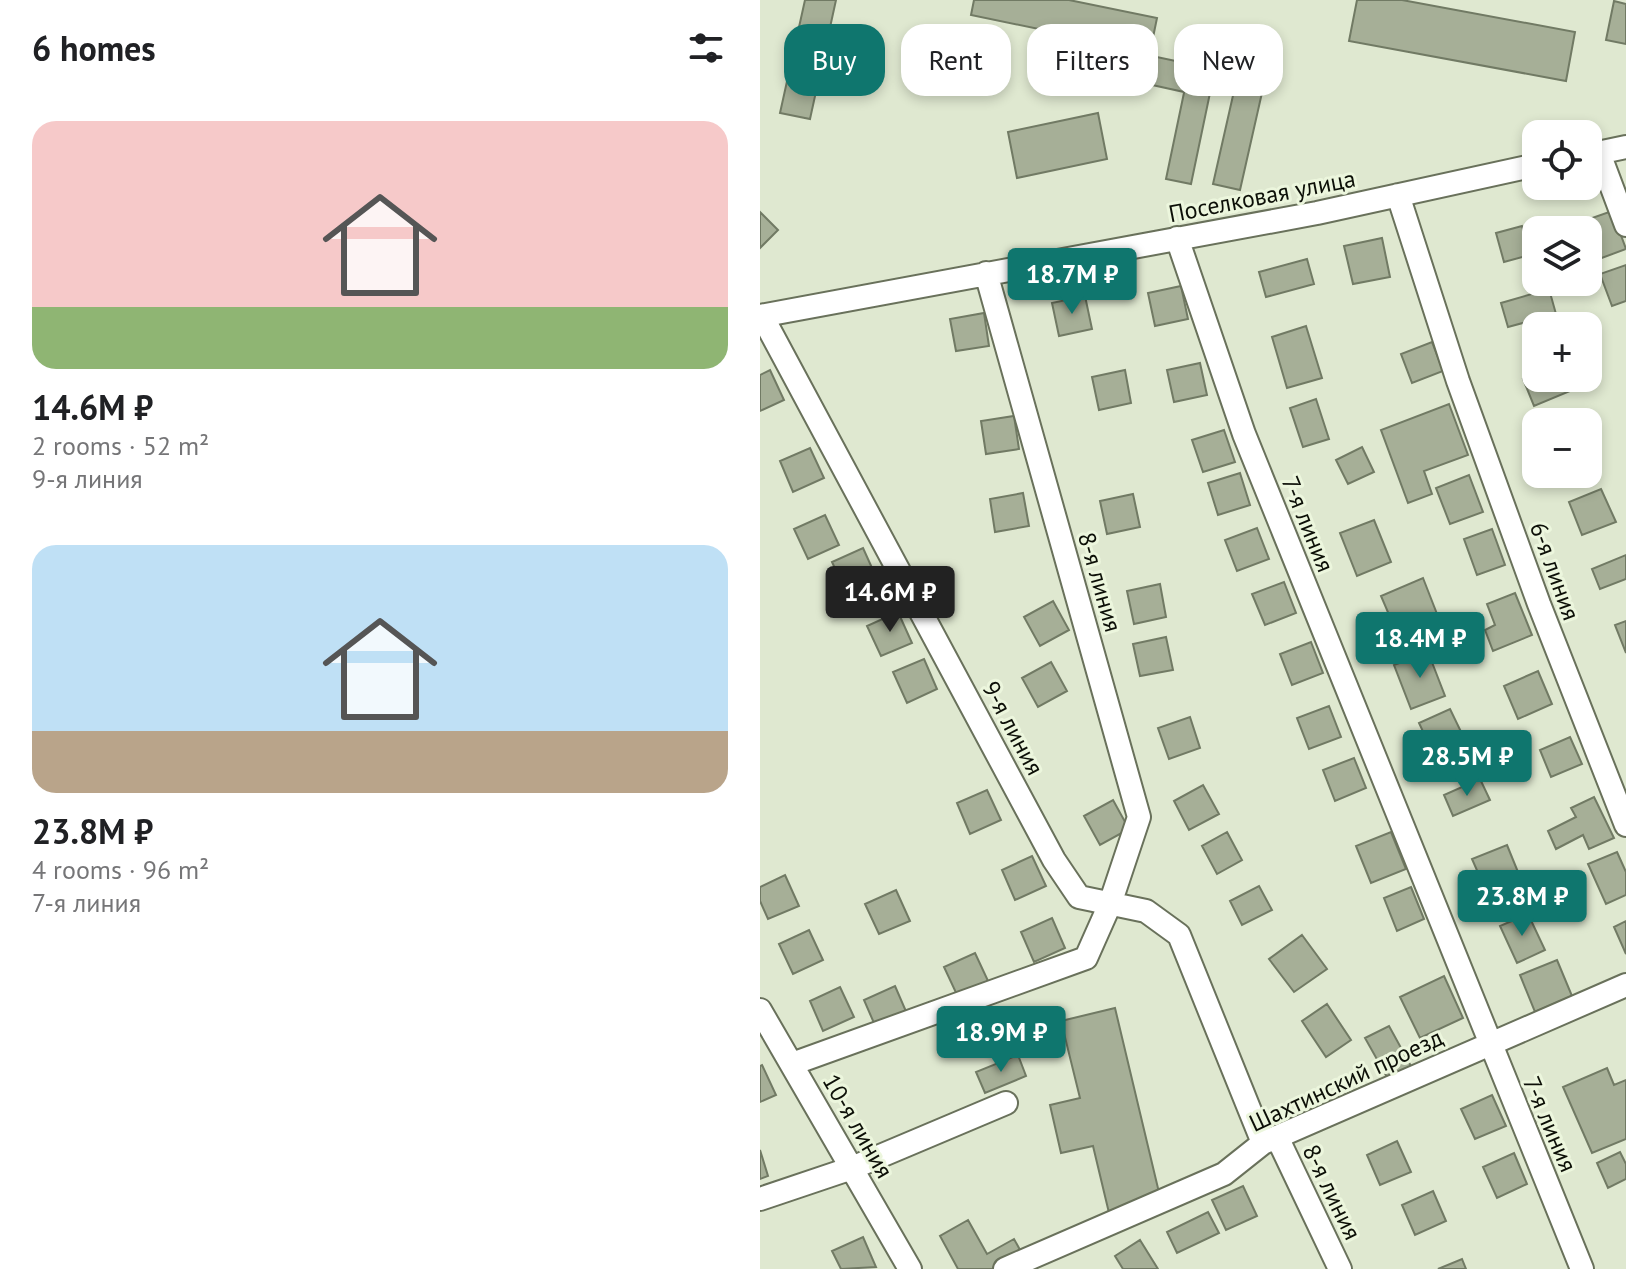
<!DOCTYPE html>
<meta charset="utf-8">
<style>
body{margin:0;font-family:"PT Sans",sans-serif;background:#f2f2f2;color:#202124;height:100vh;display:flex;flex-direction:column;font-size:30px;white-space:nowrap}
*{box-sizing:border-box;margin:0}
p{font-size:26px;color:#757577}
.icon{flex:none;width:44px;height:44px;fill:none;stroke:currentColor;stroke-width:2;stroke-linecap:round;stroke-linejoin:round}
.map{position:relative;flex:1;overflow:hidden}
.side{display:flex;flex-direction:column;background:#fff;width:760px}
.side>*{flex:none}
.banner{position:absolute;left:24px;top:24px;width:722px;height:72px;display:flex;gap:16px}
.buttons{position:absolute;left:762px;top:120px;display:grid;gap:16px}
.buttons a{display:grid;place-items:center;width:80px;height:80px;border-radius:16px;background:#fff;box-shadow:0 4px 12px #0003;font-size:40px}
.price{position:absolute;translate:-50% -68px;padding:0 18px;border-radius:8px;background:#0f766e;color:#fff;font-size:26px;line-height:52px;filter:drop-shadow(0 2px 4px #0008)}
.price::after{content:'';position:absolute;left:50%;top:48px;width:24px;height:18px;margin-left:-12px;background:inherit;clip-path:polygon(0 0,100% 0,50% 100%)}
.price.active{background:#222;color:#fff}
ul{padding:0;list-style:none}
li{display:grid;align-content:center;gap:16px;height:424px;padding:0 32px}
li span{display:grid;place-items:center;height:248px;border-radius:24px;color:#555}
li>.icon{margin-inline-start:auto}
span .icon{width:144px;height:144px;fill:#fffc;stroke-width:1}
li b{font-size:34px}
h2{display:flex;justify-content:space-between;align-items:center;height:96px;padding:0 32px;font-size:34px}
.chip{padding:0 28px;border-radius:24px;background:#fff;box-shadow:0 4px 12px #0003;font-size:28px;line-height:72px}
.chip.active{background:#0f766e;color:#fff}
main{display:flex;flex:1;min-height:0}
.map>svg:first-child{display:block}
.building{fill:#a6af97;stroke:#717a64;stroke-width:2}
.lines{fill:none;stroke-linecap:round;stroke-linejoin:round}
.minor-casing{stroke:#69715b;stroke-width:26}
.minor{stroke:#fff;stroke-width:22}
.labels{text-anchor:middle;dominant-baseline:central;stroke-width:6;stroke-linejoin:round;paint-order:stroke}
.street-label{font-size:24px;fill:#0c0f07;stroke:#ecf6dd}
</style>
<main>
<section class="side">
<h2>6 homes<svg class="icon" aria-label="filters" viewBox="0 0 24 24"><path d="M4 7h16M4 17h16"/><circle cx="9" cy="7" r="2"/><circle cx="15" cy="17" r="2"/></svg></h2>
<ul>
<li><span style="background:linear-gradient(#f6c9c9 75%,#8fb573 0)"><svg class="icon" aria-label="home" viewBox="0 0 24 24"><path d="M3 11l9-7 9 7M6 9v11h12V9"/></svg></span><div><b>14.6M ₽</b><p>2 rooms · 52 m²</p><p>9-я линия</p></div></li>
<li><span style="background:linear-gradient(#bfe0f5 75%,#b9a48a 0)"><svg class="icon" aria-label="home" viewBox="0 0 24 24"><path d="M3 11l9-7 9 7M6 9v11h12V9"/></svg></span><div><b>23.8M ₽</b><p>4 rooms · 96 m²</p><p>7-я линия</p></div></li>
</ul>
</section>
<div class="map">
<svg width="866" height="1269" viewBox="0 0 866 1269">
<rect width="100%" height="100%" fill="#dfe8d0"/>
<path class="building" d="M45 0H76L50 119 20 113Z
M214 0H309L397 18 390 52 211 15Z
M597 0H642L815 32 806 81 589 41Z
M854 1 866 4V44L846 40Z
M486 38 513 44 480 190 453 184Z
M321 41 430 64 424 92 315 68Z
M430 64 455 69 431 184 406 179Z
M338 113 347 159 257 178 248 132Z
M852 211 866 249 828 263V230H814L812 225Z
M0 212 18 230 0 248Z
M762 226 770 255 744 262 736 233Z
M622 238 630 277 593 284 584 246Z
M547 259 554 284 506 297 499 272Z
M866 265V301L852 306 840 274Z
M421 286 428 319 395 326 388 293Z
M789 289 796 314 748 327 741 303Z
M325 296 332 329 299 336 292 303Z
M224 313 229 346 196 351 190 319Z
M546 326 562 378 527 388 512 337Z
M672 342 683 371 652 383 641 354Z
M440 363 447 395 414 402 407 370Z
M10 370 24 400 0 411V375Z
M365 370 371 403 339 410 332 377Z
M776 374V378H804L810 391 774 406 763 379Z
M556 399 569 439 543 447 530 408Z
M689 404 708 455 664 471 672 494 648 503 621 430Z
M254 416 259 449 226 454 221 421Z
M464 430 475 462 443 472 432 440Z
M602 447 614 472 588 484 576 460Z
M50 448 64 478 33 492 20 461Z
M480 473 490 505 458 515 448 483Z
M797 474H820L800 482Z
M709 475 723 512 690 524 676 488Z
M841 489 856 522 822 535 809 502Z
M263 493 269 526 235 532 230 499Z
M373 494 380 527 347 534 340 501Z
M65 515 79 545 48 559 34 529Z
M614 520 631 562 597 576 580 533Z
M497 528 509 559 477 571 465 540Z
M732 529 745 565 717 575 704 539Z
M103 548 117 579 86 592 72 562Z
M866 555V579L840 589 832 569Z
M663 578 677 614 636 631 621 596Z
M524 582 536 613 505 625 492 594Z
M400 584 406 617 374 624 367 591Z
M755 593 772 635 733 651 725 630 735 625 727 604Z
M293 601 309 630 280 646 264 617Z
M138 612 152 643 121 656 107 626Z
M866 621V653L855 625Z
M406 637 413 670 380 676 373 644Z
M551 642 563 673 532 685 520 654Z
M668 652 685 696 651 709 634 665Z
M164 659 177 689 147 703 133 672Z
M291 662 307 691 278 707 262 678Z
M778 671 792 704 758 719 744 686Z
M569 706 581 737 549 749 537 718Z
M690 709 705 740 674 755 659 723Z
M430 717 440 748 409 759 398 728Z
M810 737 822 764 791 777 780 750Z
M594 758 606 788 575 801 563 770Z
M720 779 730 800 693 816 684 795Z
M443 785 459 814 429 830 414 801Z
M227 790 241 820 210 834 197 803Z
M834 797 854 838 829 849 823 835 796 849 788 831 816 817 811 808Z
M353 800 369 829 340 845 324 816Z
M467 832 482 860 457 874 442 846Z
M631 832 646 869 611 883 596 846Z
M747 845 760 877 726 891 712 859Z
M857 852 866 872V895L846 904 828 864Z
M272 856 286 886 255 900 242 870Z
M25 875 39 906 8 919 0 901V887Z
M499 886 512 910 482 925 470 901Z
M651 887 664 919 637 931 624 898Z
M136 890 150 921 119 934 105 904Z
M768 914 785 950 757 963 740 926Z
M292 918 305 948 274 962 261 932Z
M866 921V954L854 927Z
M49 930 63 960 33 974 19 944Z
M542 935 567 969 534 992 509 959Z
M215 953 229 983 198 997 184 967Z
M797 960 812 996 775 1012 760 975Z
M684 976 703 1018 660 1038 640 997Z
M135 986 148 1016 117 1030 104 1000Z
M80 987 94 1017 63 1031 50 1001Z
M567 1004 591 1040 566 1057 542 1021Z
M355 1008 402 1205 350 1217 333 1146 301 1153 290 1105 320 1098 301 1021Z
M629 1026 651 1066 628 1079 605 1038Z
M258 1055 266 1076 225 1093 216 1072Z
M2 1065 16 1095 0 1102V1066Z
M847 1068 854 1085 866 1080V1139L832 1153 803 1087Z
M732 1095 746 1126 715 1139 701 1109Z
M637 1141 651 1172 620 1185 607 1155Z
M0 1150 8 1176 0 1179Z
M860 1152 866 1164V1179L848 1188 837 1163Z
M754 1153 767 1184 737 1198 723 1167Z
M483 1186 497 1216 466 1230 452 1200Z
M673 1191 686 1221 655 1235 642 1205Z
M448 1212 459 1233 417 1253 407 1232Z
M208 1220 227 1254 254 1239 264 1257 243 1269H198L180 1236Z
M103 1237 116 1267 81 1269 72 1251Z
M380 1240 398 1269H363L355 1256Z
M702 1259 706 1269H678Z"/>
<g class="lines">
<defs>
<path id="minor" d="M839 153 866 225
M828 155 866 147
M638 195 698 381 779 604 866 825
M417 238 484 434 822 1269
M0 316 557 213 776 165
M2 316 294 860 319 897 386 911 419 935 503 1143
M0 1010 150 1269
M32 1064 326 958 350 904 379 817 226 273
M517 1137 580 1269
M0 1199 92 1168 246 1103
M245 1269 464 1174 503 1143 866 985"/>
</defs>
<use href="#minor" class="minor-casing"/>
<use href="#minor" class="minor"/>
</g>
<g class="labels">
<g class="street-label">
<text transform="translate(502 196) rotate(-11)">Поселковая улица</text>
<text transform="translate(548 524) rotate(68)">7-я линия</text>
<text transform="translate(795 571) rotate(70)">6-я линия</text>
<text transform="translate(340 582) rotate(74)">8-я линия</text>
<text transform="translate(253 728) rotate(62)">9-я линия</text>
<text transform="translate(586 1080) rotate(-25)">Шахтинский проезд</text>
<text transform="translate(790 1124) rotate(67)">7-я линия</text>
<text transform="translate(98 1126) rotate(60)">10-я линия</text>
<text transform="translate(572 1192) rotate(64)">8-я линия</text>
</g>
</g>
</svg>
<div class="buttons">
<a><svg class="icon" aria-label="locate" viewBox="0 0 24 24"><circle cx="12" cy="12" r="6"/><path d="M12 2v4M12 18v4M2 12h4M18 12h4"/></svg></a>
<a><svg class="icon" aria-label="layers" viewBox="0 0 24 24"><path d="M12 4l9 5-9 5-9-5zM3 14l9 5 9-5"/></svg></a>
<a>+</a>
<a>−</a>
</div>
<b class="price" style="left:312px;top:316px">18.7M ₽</b>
<b class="price active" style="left:130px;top:634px">14.6M ₽</b>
<b class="price" style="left:660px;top:680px">18.4M ₽</b>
<b class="price" style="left:707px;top:798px">28.5M ₽</b>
<b class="price" style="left:762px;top:938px">23.8M ₽</b>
<b class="price" style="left:241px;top:1074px">18.9M ₽</b>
<div class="banner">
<a class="chip active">Buy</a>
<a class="chip">Rent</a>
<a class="chip">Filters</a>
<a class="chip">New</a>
</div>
</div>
</main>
